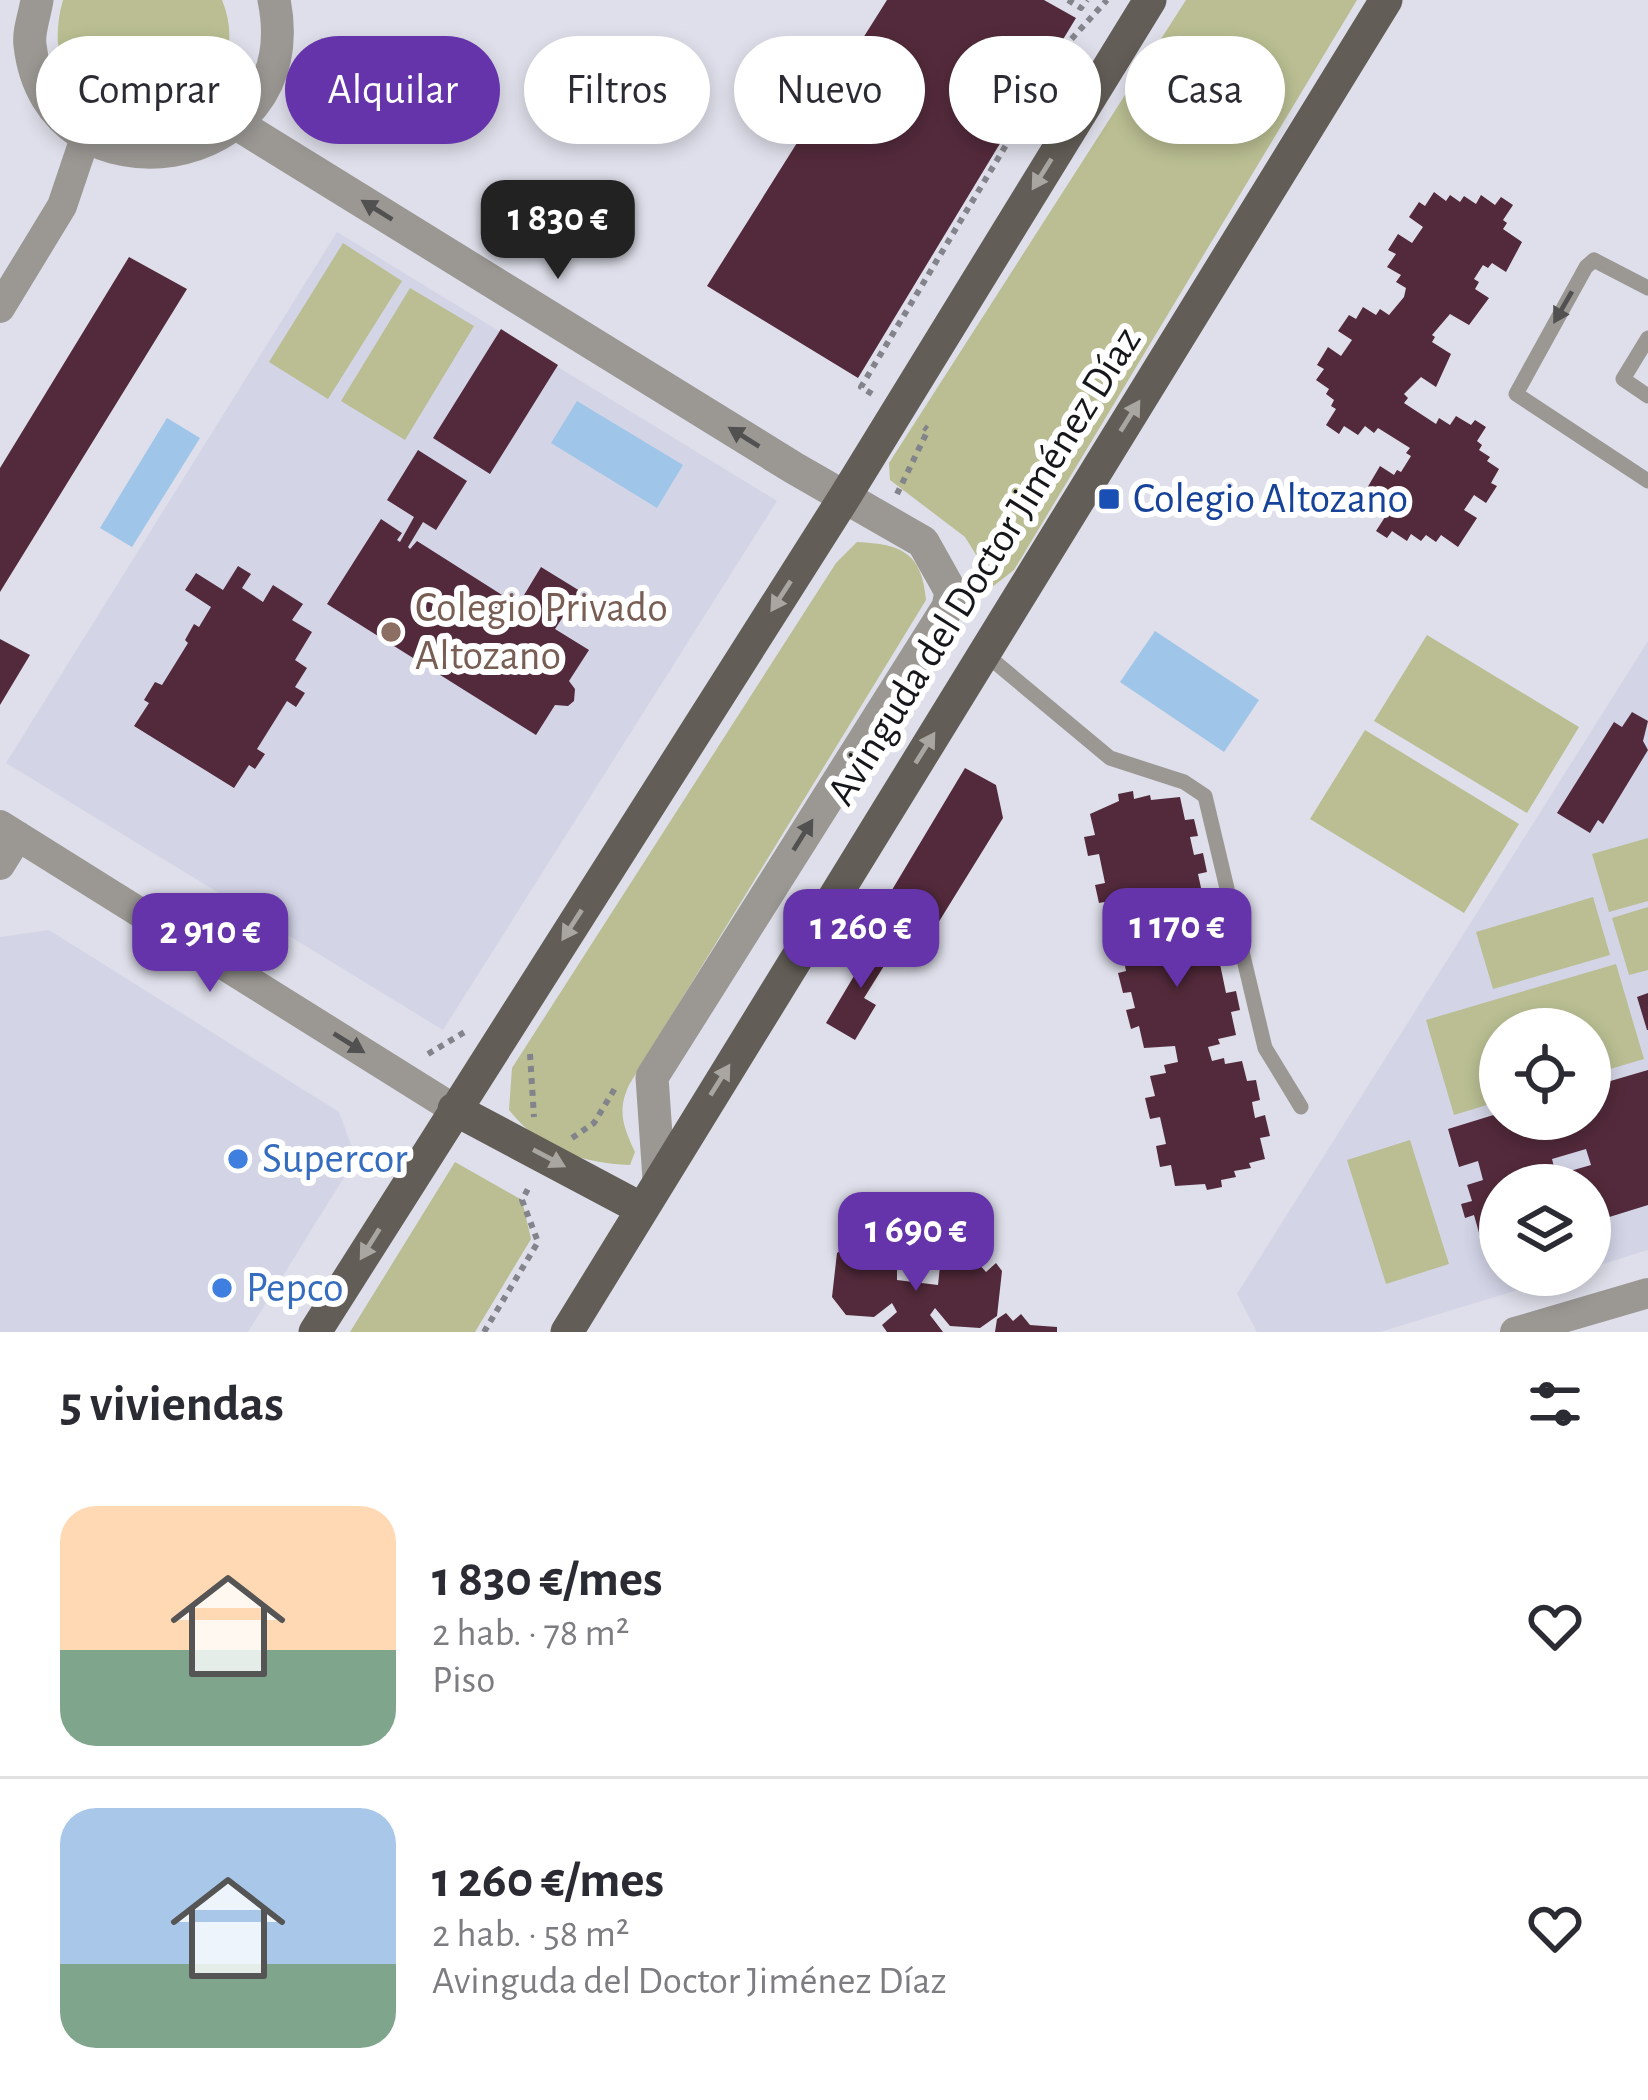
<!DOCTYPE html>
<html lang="es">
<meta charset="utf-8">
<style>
body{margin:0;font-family:"Alegreya Sans",sans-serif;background:#f2f2f3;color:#2b2b33;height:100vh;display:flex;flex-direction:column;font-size:45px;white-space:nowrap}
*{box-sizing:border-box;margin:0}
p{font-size:39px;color:#7c7c81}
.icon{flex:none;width:66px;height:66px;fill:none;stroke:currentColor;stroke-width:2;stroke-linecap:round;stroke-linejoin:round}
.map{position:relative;height:1332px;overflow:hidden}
.side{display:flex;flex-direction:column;background:#fff;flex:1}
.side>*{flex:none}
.banner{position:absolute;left:36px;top:36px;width:1578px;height:108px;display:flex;gap:24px}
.controls{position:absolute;left:1479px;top:1008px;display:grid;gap:24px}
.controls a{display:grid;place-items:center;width:132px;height:132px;border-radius:50%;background:#fff;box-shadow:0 6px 18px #0003;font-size:60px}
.price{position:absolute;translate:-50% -102px;padding:0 27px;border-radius:24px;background:#6534ab;color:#fff;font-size:39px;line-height:78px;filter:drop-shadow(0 3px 6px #0008)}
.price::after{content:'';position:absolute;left:50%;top:72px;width:36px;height:27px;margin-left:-18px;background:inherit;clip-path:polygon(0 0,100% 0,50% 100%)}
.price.current{background:#222;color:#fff}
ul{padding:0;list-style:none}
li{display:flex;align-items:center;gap:36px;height:300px;padding:0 60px}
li+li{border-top:3px solid #e1e1e2}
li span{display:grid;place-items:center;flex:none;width:336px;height:240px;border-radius:36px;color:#555}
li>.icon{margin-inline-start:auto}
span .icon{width:144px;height:144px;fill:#fffc;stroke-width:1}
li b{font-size:51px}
h2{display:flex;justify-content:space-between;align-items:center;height:144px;padding:0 60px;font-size:51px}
.pill{padding:0 42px;border-radius:54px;background:#fff;box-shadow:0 6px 18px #0003;font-size:42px;line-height:108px}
.pill.current{background:#6534ab;color:#fff}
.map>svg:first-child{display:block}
.built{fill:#d3d5e7;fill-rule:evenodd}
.green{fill:#babe92}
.water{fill:#9fc5e8}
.building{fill:#532a3b;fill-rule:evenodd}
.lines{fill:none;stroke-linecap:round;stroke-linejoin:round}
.path{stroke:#83848b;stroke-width:6;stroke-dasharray:6 6;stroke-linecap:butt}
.service{stroke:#9b9894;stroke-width:15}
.minor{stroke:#9b9894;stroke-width:30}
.tertiary{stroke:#9b9894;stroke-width:33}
.primary{stroke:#625d56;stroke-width:33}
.oneway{fill:#a9a6a2}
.oneway2{fill:#525151}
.transit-dot{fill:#1a4fb4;stroke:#fff;stroke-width:4.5}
.education-dot{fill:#8d6e63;stroke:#fff;stroke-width:4.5}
.shop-dot{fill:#3f7fe0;stroke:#fff;stroke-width:4.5}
.labels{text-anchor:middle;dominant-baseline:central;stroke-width:12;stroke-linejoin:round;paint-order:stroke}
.transit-label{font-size:42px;fill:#164399;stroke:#fff;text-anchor:start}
.street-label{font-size:42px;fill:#16171b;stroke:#fff}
.education-label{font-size:42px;fill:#785e54;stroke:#fff;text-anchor:start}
.shop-label{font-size:42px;fill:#366cbe;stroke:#fff;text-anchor:start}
</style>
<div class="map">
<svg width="1648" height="1332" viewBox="0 0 1648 1332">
<rect width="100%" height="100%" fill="#dedfea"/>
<path class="built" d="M337 232 777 501 443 1030 6 763Z
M1648 641V1250L1590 1268V1185H1500V1275H1567L1380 1332H1257L1237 1294ZM1500 1029H1590V1119H1500Z
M49 930 339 1112 356 1158 248 1332H0V937Z"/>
<path class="green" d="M63 0H222C232 24 232 49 221 72 176 168 28 121 63 0Z
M1186 0H1357L1014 570 987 591 976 585 978 558 965 537 890 480 889 463Z
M343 243 402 281 328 399 269 362Z
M410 288 474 326 405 440 341 401Z
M857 542C902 544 922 553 926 600L629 1085C617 1111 623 1126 635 1152L630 1165C581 1163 540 1149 509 1110L512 1068 836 563Z
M1427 635 1579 727 1527 813 1374 721Z
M1365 730 1519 824 1464 913 1310 819Z
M1648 838V901L1609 912 1592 854Z
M1593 897 1610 955 1493 989 1476 932Z
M1648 907V970L1629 975 1612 918Z
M1616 964 1644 1059 1590 1075V1029H1500V1101L1454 1115 1426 1020Z
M1410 1140 1449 1264 1386 1284 1347 1160Z
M455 1162 522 1200 531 1239 475 1332H350Z"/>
<path class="water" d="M577 401 683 465 657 508 551 443Z
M167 418 200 438 132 547 100 528Z
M1155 631 1259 700 1224 752 1120 682Z"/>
<path class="building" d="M887 0H1044L1076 18 858 378 707 286Z
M1434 192 1446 201 1450 195 1460 202 1464 196 1476 204 1481 195 1495 205 1501 197 1513 205 1503 220 1507 223 1503 229 1522 242 1506 272 1492 263 1488 268 1483 265 1474 279 1479 282 1475 289 1489 298 1469 325 1450 314 1432 335 1435 337 1432 342 1451 354 1436 387 1421 377 1404 394 1408 398 1404 403 1436 424 1439 418 1450 425 1456 416 1471 425 1475 420 1486 427 1477 441 1482 445 1479 450 1490 457 1487 461 1499 469 1491 483 1497 486 1486 503 1474 495 1464 510 1477 518 1458 547 1441 535 1436 542 1426 535 1421 541 1411 534 1407 541 1392 531 1387 538 1376 531 1385 517 1380 515 1384 509 1363 495 1380 466 1394 475 1397 470 1401 472 1411 456 1406 453 1410 448 1378 428 1374 433 1365 426 1358 435 1344 426 1339 434 1326 425 1336 409 1331 406 1334 400 1326 394 1329 389 1316 380 1324 369 1317 365 1328 347 1341 356 1352 340 1338 331 1349 315 1356 319 1363 307 1376 315 1380 309 1389 315 1404 297 1406 288 1396 282 1401 275 1387 267 1396 254 1388 250 1398 234 1412 243 1423 227 1409 217 1419 202 1425 206Z
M129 257 187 289 0 592V468Z
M501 329 558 365 490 474 433 438Z
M418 450 467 481 436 530 423 522 408 547 410 549 417 541 518 605 541 567 580 591 555 629 589 650 569 681 575 689 574 701 568 706 555 705 536 735 327 604 381 519 402 533 397 540 400 542 414 517 387 500Z
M238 566 251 574 242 588 263 602 273 585 303 604 292 620 312 632 295 660 307 668 295 687 305 693 296 707 287 701 257 749 265 754 255 769 249 765 234 788 134 726 149 703 144 700 155 682 162 685 188 643 185 640 194 624 199 627 211 607 185 590 196 573 223 590Z
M0 639 30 655 0 705Z
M1632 712 1648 721 1643 741 1648 750 1603 824 1598 820 1590 833 1557 813 1614 722 1622 727Z
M965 768 996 785 1003 818 922 949 874 920Z
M1133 791 1134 799 1150 795 1151 800 1180 797 1185 820 1194 819 1198 836 1190 837 1194 855 1203 853 1207 872 1198 874 1203 897 1188 900 1190 906 1176 910 1179 923 1194 920 1195 927 1211 923 1216 946 1226 943 1230 961 1220 964 1226 993 1236 991 1240 1010 1231 1012 1236 1035 1218 1039 1220 1044 1208 1047 1212 1061 1224 1058 1225 1064 1242 1061 1247 1081 1256 1080 1260 1100 1252 1102 1255 1118 1265 1115 1270 1136 1260 1138 1265 1159 1249 1163 1251 1168 1234 1171 1236 1177 1221 1180 1222 1187 1207 1190 1205 1184 1175 1186 1171 1165 1160 1167 1156 1146 1166 1144 1160 1117 1150 1119 1145 1098 1155 1096 1150 1076 1166 1073 1164 1065 1178 1062 1175 1046 1144 1048 1139 1026 1131 1029 1126 1010 1135 1008 1131 992 1123 993 1118 973 1126 971 1122 950 1150 938 1147 923 1115 924 1110 901 1099 903 1095 885 1105 883 1099 854 1088 856 1084 837 1095 835 1090 814 1119 801 1118 794Z
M879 934 897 945 864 998 876 1005 855 1040 826 1023Z
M1648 993V1030H1647L1637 997Z
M1648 1070V1205L1590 1223V1185H1500V1249L1485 1254 1474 1215 1465 1218 1461 1204 1472 1201 1467 1185 1483 1180 1478 1161 1459 1167 1448 1129 1500 1113V1119H1590V1087ZM1586 1149 1591 1165 1556 1175 1552 1159Z
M846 1247 853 1255 861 1248 871 1258 897 1261V1280L938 1285 940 1266 970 1268 977 1262 986 1272 996 1263 1002 1271 997 1316 980 1328 950 1326 935 1308 930 1315 943 1332H887L882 1325 897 1312 892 1303 874 1317 846 1315 832 1297 837 1253Z
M1006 1313 1013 1321 1021 1314 1030 1325 1057 1327V1332H995L997 1319Z"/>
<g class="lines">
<path class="path" d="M1068 0 1081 8 1087 0
M872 394 861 387 1066 45 1107 0
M897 494 928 430 924 427
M428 1054 468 1030
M530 1054 534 1117
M572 1138 594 1123 617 1085
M484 1332 538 1242 522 1200 529 1187"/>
<path class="service" d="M1648 288 1594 260 1586 267 1516 394 1648 481
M1648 338 1623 379 1648 396
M984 653 1110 758 1184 782 1205 796 1265 1048 1301 1107"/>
<path class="minor" d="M0 308 62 206 86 135
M0 825 454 1109
M0 865 18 836
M1515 1332 1648 1293"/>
<path class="tertiary" d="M37 0C35 14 28 32 30 45 48 211 310 175 274 0
M237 124 794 468 923 542 951 592 948 607 652 1077 659 1179"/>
<path class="primary" d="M454 1109 642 1209
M315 1332 844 498 1150 0
M567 1332 1386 0"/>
</g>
<defs><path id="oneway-solid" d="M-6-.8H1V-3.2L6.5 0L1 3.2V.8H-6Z" transform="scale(3)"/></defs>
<g class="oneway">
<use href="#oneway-solid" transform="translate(1042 174) rotate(122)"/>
<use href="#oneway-solid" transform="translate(1130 416) rotate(-58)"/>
<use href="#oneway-solid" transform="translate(781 596) rotate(123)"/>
<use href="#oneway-solid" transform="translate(925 748) rotate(-58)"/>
<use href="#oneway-solid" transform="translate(572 925) rotate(123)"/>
<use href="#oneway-solid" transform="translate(720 1080) rotate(-58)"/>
<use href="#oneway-solid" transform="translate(549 1158) rotate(28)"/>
<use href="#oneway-solid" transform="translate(370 1244) rotate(122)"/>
</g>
<g class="oneway2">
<use href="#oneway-solid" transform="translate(377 210) rotate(-148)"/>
<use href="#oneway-solid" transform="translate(1563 307) rotate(120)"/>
<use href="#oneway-solid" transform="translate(744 437) rotate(-148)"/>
<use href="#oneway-solid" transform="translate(803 835) rotate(-58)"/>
<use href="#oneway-solid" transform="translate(349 1043) rotate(32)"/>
</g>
<rect class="transit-dot" x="1097" y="487" width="24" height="24" rx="6"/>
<circle class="education-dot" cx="391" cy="632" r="12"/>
<g class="shop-dot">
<circle cx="238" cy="1159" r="12"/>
<circle cx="222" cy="1288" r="12"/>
</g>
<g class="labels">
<g class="transit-label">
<text x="1133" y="499">Colegio Altozano</text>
</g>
<g class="street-label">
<text transform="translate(984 566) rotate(-58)">Avinguda del Doctor Jiménez Díaz</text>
</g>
<g class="education-label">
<text x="415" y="608">Colegio Privado<tspan x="415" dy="48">Altozano</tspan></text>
</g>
<g class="shop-label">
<text x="262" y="1159">Supercor</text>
<text x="246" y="1288">Pepco</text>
</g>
</g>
</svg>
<div class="controls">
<a><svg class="icon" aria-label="locate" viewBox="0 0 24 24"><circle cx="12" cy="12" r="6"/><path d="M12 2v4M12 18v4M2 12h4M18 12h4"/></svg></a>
<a><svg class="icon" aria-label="layers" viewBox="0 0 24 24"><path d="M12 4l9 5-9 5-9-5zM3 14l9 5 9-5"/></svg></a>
</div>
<b class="price current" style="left:558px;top:282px">1 830 €</b>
<b class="price" style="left:1177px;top:990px">1 170 €</b>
<b class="price" style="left:861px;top:991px">1 260 €</b>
<b class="price" style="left:210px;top:995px">2 910 €</b>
<b class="price" style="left:916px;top:1294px">1 690 €</b>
<div class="banner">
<a class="pill">Comprar</a>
<a class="pill current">Alquilar</a>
<a class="pill">Filtros</a>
<a class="pill">Nuevo</a>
<a class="pill">Piso</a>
<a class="pill">Casa</a>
</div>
</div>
<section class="side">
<h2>5 viviendas<svg class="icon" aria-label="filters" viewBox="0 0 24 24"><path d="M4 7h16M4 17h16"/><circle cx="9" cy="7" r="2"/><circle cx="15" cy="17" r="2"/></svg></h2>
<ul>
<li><span style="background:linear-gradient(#ffd9b3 60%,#7fa58c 0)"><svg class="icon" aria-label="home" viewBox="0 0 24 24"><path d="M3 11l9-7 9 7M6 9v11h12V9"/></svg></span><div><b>1 830 €/mes</b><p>2 hab. · 78 m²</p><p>Piso</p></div><svg class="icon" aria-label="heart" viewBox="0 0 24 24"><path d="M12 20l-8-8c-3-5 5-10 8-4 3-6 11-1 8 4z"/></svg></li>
<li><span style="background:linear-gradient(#a9c7e8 65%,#7fa58c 0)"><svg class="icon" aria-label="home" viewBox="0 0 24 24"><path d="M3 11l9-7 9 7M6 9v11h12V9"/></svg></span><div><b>1 260 €/mes</b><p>2 hab. · 58 m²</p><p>Avinguda del Doctor Jiménez Díaz</p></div><svg class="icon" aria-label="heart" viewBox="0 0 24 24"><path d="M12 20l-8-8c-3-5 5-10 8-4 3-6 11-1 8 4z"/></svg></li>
</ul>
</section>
